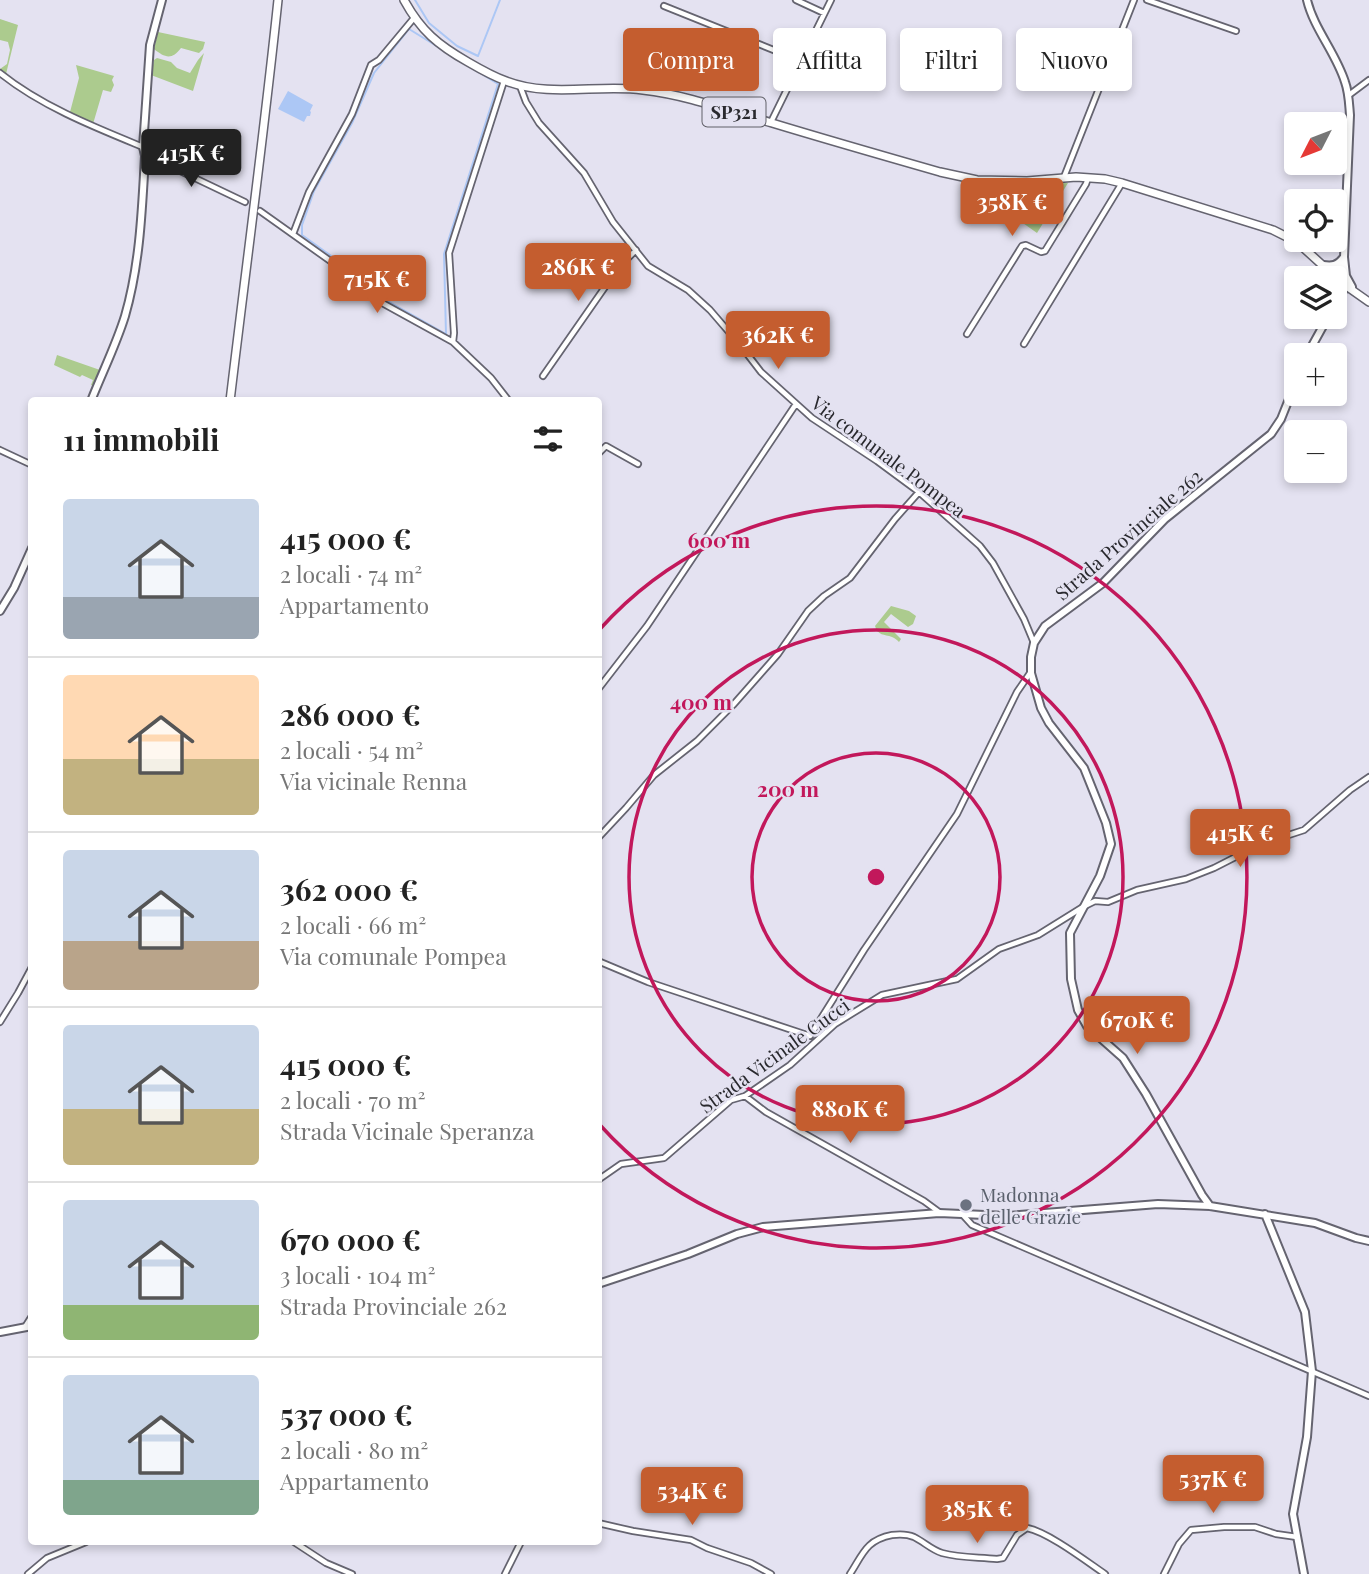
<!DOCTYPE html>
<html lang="it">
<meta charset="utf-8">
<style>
body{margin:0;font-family:"Playfair Display",serif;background:#f2f2f2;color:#222;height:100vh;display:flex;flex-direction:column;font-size:26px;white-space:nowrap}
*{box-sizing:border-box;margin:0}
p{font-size:23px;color:#767676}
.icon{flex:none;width:38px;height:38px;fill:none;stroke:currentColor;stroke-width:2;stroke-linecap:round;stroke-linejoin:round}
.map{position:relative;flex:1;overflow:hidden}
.details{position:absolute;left:28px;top:397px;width:574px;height:1148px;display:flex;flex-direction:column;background:#fff;border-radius:7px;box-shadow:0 4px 10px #0003}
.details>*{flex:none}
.top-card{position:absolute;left:623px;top:28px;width:640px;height:63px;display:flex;gap:14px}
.needle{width:46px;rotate:228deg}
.buttons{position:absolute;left:1284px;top:112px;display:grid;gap:14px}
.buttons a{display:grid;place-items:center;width:63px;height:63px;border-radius:7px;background:#fff;box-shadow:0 4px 10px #0003;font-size:35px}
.price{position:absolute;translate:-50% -60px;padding:0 16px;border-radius:7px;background:#c45d2f;color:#fff;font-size:23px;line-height:46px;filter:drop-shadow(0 2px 4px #0008)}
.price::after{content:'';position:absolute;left:50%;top:42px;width:21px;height:16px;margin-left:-10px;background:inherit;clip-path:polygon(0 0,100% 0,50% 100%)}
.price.current{background:#222;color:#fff}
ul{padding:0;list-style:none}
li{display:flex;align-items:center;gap:21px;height:175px;padding:0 35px}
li+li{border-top:2px solid #e0e0e0}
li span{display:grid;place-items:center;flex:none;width:196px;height:140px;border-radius:7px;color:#555}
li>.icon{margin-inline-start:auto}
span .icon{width:84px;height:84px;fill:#fffc;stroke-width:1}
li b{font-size:30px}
h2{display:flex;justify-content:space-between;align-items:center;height:84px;padding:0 35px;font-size:30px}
.chip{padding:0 24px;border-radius:7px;background:#fff;box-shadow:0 4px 10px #0003;font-size:24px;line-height:63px}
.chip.current{background:#c45d2f;color:#fff}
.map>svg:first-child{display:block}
.green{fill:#accb8e}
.water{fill:#acc7f5}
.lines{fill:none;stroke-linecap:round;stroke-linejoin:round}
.stream{stroke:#acc7f5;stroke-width:2}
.street-casing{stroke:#656470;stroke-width:8}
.secondary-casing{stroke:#656470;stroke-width:10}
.primary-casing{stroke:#656470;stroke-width:10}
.street{stroke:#fff;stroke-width:4.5}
.secondary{stroke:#fff;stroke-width:6}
.primary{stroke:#fff;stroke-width:7}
.ring{fill:none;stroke:#c2185b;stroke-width:3.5}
.worship-dot{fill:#6b7280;stroke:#e4e2f1;stroke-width:2.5}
.labels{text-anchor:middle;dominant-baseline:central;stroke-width:5;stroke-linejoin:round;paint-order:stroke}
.shield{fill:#e4e2f1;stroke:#616068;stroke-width:2}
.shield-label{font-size:18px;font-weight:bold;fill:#29292e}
.street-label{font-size:19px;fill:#29292e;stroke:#e4e2f1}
.worship-label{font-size:19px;fill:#5b616d;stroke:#e4e2f1;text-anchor:start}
.centre{fill:#c2185b;stroke:#e4e2f1;stroke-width:3.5}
.ring-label{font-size:21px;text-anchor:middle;font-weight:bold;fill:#c2185b;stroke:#e4e2f1;stroke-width:5;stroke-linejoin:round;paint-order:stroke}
</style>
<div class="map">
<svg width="1369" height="1574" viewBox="0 0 1369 1574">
<rect width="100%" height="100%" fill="#e4e2f1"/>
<path class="green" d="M0 19 18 25 6 74 0 69 7 64 10 50 8 42 0 40Z
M158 32 205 42 203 49 199 53 181 48C172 60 165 58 154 49Z
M204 53 193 91 151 75 154 60 157 58 171 62 177 68 190 73 198 60Z
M76 65 114 76 112 80 114 85 111 92 103 90 93 124 70 112 79 78Z
M1068 183 1037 233 1020 221 1024 213 1022 209 1037 184Z
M1031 185 1019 204 1002 196 1007 186Z
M57 355 100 370 94 386 91 385 93 380 82 375 80 377 54 365Z
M891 606 909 611 916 616 913 624 908 627 891 614 884 622 901 639 899 642C897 640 895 638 892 637 884 634 878 636 875 626Z"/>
<path class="water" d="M288 91 313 105 310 111 311 112 310 116H307L304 122 278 109Z"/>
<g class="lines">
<path class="stream" d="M415 0 429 23 457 46 478 56 500 0
M409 29 498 84 444 254 446 334 384 299 369 289 359 276 302 235V225L314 191 352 123 374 73Z"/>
<defs>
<path id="street" d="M796 0 824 13
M1147 0 1236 31
M664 6 801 61
M0 73C41 106 94 127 143 147
M520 86 526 102 539 123 584 173 613 222 648 266 688 290 710 310 741 346 761 372 812 418 877 461 919 492 980 546 993 563 1024 619 1034 643
M1349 95 1369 80
M771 122 831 0
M145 156 157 160 245 202
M1064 177 1134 0
M260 211 350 275 375 299 453 342 491 378 509 401
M293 234 309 192 352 114 371 65 379 60 414 18
M967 334 1022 246 1026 245 1041 252 1045 251 1086 184 1088 178
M453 342 454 333 449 253 504 81
M1024 344 1122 183
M543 376 605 287 621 265 636 250
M0 450 32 465
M598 454 606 446 638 464
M599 688 647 626 796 404
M598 838 626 808 654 775 697 741 733 705 778 654 808 611 824 596 850 578 895 519 919 492
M598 961 648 982 810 1036 864 950 957 814 1017 692 1030 673
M0 1022 18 993 32 967
M745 1096 766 1112 924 1201 939 1212
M598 1180 621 1164 664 1158 731 1100 745 1096 790 1065 835 1024 882 995 957 979 999 949 1038 935 1083 907 1095 901 1108 902 1137 890 1186 879 1214 868 1261 844 1304 830 1350 790 1369 777
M962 1214 972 1225 1369 1396
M25 1327 32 1316
M598 1523 633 1531 691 1540 707 1548 751 1563 771 1574
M294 1542 326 1563 352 1574
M28 1574 47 1558 86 1542
M505 1574 521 1542
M850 1574C863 1554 866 1540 892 1535 900 1534 907 1534 914 1537 924 1542 932 1550 942 1553 960 1558 979 1557 997 1559L1003 1558 1017 1535 1027 1528C1048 1532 1086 1561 1105 1574
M1164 1574 1179 1544 1191 1530 1224 1527H1255L1276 1534 1297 1537"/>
<path id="secondary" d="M1307 0C1314 29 1336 53 1345 82 1349 93 1349 104 1350 115L1344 257 1346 276 1352 287
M1323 265C1332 266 1337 266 1343 258
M1335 300 1338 288 1342 283 1339 276 1342 262
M1335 305 1343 291V281
M1307 355 1328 317
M91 401C102 373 116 345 125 316 140 264 142 210 145 156L143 147 150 45 162 0
M0 611 14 588 32 548
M1210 1206 1202 1195 1146 1094 1123 1058 1087 1026 1078 1010 1071 979 1070 933 1100 876 1111 844 1106 823 1084 768 1049 723 1041 708 1031 673V657L1034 643 1045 626 1103 583 1165 519 1271 434 1281 419 1297 379
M1265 1214 1305 1312 1312 1371 1307 1437 1293 1514 1304 1574
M598 1284 688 1254 737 1234 763 1227 939 1213 1008 1216 1158 1204 1210 1206 1315 1223 1356 1238 1369 1241
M0 1332 32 1326"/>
<path id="primary" d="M404 0C421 31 438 45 468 62 480 69 492 76 506 81 550 98 597 84 643 90 687 95 730 111 772 123 828 140 884 156 940 172L977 180 1027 181 1076 177 1105 179 1122 183 1273 230 1297 242 1342 283 1369 302
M230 401C246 267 264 134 278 0"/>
</defs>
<use href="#street" class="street-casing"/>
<use href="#secondary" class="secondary-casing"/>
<use href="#primary" class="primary-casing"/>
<use href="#street" class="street"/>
<use href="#secondary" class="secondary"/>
<use href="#primary" class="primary"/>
</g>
<g class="ring">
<circle cx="876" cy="877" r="124"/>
<circle cx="876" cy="877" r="247"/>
<path d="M600 629A371 371 0 1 1 600 1125"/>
</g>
<circle class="worship-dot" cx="966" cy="1205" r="7"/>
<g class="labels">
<rect class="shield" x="702.5" y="97.5" width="63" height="29" rx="5"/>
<g class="shield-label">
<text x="734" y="112">SP321</text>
</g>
<g class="street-label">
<text transform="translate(889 456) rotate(37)">Via comunale Pompea</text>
<text transform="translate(1128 534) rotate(-41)">Strada Provinciale 262</text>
<text transform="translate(774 1055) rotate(-36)">Strada Vicinale Cucci</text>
</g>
<g class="worship-label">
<text x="980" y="1194">Madonna<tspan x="980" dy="22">delle Grazie</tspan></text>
</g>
</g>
<circle cx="876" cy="877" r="10" class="centre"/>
<g class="ring-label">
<text x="719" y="548">600 m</text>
<text x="701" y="710">400 m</text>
<text x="788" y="797">200 m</text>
</g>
</svg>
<div class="buttons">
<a><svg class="needle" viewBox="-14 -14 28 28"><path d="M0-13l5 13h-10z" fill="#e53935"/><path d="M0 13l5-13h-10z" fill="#767676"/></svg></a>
<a><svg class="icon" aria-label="locate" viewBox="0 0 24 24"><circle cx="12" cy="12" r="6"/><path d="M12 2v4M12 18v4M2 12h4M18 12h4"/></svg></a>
<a><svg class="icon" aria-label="layers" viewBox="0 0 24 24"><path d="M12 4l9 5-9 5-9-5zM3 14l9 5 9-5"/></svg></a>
<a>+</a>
<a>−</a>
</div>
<b class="price current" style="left:191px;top:189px">415K €</b>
<b class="price" style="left:1012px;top:238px">358K €</b>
<b class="price" style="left:578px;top:303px">286K €</b>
<b class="price" style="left:377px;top:315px">715K €</b>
<b class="price" style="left:778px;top:371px">362K €</b>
<b class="price" style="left:1240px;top:869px">415K €</b>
<b class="price" style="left:1137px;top:1056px">670K €</b>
<b class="price" style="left:850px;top:1145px">880K €</b>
<b class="price" style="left:1213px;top:1515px">537K €</b>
<b class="price" style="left:692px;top:1527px">534K €</b>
<b class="price" style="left:977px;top:1545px">385K €</b>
<div class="top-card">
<a class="chip current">Compra</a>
<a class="chip">Affitta</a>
<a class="chip">Filtri</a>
<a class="chip">Nuovo</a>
</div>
<section class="details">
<h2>11 immobili<svg class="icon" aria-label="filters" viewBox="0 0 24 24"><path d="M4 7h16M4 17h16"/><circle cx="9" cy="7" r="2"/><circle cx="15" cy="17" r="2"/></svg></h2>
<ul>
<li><span style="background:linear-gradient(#c9d6e8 70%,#9aa5b1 0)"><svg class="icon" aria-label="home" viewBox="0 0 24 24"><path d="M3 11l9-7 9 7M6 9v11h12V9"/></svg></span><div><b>415 000 €</b><p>2 locali · 74 m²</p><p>Appartamento</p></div></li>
<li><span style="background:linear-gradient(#ffd9b3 60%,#c2b280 0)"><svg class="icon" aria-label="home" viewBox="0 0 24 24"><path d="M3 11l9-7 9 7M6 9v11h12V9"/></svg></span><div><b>286 000 €</b><p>2 locali · 54 m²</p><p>Via vicinale Renna</p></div></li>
<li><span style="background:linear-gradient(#c9d6e8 65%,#b9a48a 0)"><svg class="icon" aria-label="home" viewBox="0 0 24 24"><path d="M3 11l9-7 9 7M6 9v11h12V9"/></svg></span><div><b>362 000 €</b><p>2 locali · 66 m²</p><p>Via comunale Pompea</p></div></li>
<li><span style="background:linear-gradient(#c9d6e8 60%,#c2b280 0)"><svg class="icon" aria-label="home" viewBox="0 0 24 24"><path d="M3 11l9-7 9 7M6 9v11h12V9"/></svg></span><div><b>415 000 €</b><p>2 locali · 70 m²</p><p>Strada Vicinale Speranza</p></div></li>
<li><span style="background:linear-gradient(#c9d6e8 75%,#8fb573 0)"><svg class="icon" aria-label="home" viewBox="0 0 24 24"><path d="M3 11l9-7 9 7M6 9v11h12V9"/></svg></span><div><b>670 000 €</b><p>3 locali · 104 m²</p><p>Strada Provinciale 262</p></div></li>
<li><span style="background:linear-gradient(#c9d6e8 75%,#7fa58c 0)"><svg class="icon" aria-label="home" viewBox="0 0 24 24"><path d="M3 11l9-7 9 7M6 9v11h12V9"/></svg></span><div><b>537 000 €</b><p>2 locali · 80 m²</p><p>Appartamento</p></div></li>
</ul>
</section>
</div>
